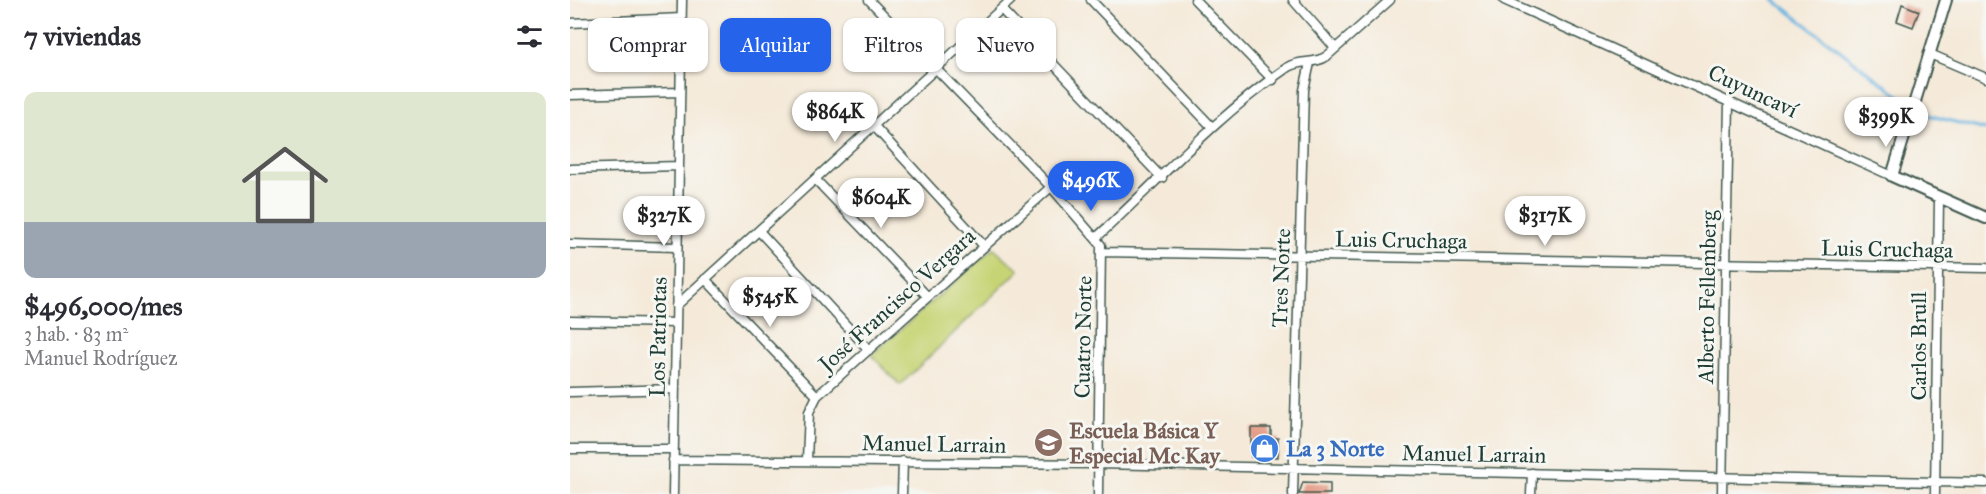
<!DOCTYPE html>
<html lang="es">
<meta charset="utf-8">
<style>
body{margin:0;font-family:"IM FELL Great Primer",serif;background:#f7f7f7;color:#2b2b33;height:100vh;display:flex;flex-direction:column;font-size:22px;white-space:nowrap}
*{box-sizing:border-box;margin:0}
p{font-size:20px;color:#7c7c81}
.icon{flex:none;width:33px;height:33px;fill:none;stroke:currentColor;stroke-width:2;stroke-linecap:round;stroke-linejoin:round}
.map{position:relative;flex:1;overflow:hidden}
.panel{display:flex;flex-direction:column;background:#fff;width:570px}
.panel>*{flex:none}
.top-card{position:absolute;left:18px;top:18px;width:570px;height:54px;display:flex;gap:12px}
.price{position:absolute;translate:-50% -51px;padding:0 14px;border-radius:21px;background:#fff;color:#222;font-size:20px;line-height:39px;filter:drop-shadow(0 2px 3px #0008)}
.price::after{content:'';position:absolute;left:50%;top:36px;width:18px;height:14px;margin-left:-9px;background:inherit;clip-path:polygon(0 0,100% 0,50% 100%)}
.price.current{background:#2563eb;color:#fff}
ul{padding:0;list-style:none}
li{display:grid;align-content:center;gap:12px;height:318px;padding:0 24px}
li span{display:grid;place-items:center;height:186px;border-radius:12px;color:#555}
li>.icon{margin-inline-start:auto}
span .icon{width:108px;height:108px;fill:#fffc;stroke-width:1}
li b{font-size:26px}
h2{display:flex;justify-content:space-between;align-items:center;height:72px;padding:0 24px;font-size:26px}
.chip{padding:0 21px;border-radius:12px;background:#fff;box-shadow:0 2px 4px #0004;font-size:21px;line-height:54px}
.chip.current{background:#2563eb;color:#fff}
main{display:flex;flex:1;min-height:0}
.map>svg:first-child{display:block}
.green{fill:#c7d475;stroke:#738854;stroke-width:1.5}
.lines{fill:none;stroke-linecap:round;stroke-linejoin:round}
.stream{stroke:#68b4e1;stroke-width:3}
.building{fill:#e39680}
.minor-casing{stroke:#3f574d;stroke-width:11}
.tertiary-casing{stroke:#3f574d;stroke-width:14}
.minor{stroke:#fff;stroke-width:8}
.tertiary{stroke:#fff;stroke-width:10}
.labels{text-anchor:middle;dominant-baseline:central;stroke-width:6;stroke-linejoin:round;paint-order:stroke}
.street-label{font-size:22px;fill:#1f3d34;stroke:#f6f6f2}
.education-label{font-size:22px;font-weight:bold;fill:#785e54;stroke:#f6f6f2;text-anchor:start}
.shop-label{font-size:22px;font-weight:bold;fill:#366cbe;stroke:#f6f6f2;text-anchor:start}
</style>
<main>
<section class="panel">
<h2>7 viviendas<svg class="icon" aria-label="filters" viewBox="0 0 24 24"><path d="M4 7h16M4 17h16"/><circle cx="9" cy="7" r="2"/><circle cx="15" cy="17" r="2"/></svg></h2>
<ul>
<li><span style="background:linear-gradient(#dfe7d0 70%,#9aa5b1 0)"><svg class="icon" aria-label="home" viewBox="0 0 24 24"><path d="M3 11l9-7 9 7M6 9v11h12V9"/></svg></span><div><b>$496,000/mes</b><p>3 hab. · 83 m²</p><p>Manuel Rodríguez</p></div></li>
</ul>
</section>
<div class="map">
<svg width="1416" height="494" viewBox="0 0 1416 494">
<rect width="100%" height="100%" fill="#f6f6f2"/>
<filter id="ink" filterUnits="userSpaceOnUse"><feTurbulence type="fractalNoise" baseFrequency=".0167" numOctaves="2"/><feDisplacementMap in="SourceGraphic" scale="12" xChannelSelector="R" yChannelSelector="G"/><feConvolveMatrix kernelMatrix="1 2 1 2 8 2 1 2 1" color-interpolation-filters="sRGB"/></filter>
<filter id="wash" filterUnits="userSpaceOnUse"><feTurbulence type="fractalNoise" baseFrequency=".008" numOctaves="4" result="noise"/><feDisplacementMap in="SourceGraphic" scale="24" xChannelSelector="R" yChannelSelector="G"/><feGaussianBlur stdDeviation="1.35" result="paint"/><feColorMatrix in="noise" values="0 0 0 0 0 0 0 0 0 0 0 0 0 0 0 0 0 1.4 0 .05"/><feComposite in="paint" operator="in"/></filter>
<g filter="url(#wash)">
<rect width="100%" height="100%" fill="#f5ead9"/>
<path class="green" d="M424 248 449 270 330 385 301 355Z"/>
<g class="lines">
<path class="stream" d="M1204 0 1341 105
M1346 109 1354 114 1416 130"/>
</g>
<g id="blocks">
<path class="building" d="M1332 4 1349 11 1343 27 1327 21Z
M681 428H701V438H708V457H681Z
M733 482 760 483V494H729Z"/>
</g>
</g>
<g filter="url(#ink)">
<use href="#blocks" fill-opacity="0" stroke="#3f574d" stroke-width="1.5"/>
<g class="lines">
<defs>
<path id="minor" d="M299 0 481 187 531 245 528 494
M521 0 642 127
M625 0 703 80
M723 0 765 48
M934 0 1322 176
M431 9 592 178
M0 23 112 18
M1360 54 1416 78
M0 95 110 92
M303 125 414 246
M0 169 109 166
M245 179 358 297
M189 231 299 350
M527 237C589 180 648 115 718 67 730 59 745 65 757 56L820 0
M0 244 107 247
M533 252 1416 268
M135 279 247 396
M106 306 441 0
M0 321 106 323
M0 392 105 389
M0 449H103
M103 460 528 464 1416 483
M237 460 239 412 247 396 481 187
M103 494 112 0
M332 494 333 461
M723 494 734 90 740 63
M961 494 962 473
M1152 494 1159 101
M1365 494 1369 198"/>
<path id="tertiary" d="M1376 0 1322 176 1416 218"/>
</defs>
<use href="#minor" class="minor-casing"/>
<use href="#tertiary" class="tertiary-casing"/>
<use href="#minor" class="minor"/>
<use href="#tertiary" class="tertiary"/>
</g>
</g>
<defs>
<symbol id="school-disc" viewBox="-11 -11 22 22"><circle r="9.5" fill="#8d6e63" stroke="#f6f6f2"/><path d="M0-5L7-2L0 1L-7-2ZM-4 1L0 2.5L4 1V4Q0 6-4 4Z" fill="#fff"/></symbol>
<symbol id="shop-disc" viewBox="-11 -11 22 22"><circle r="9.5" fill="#3f7fe0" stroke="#f6f6f2"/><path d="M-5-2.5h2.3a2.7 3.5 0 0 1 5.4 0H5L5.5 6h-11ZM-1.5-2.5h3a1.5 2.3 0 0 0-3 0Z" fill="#fff"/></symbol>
</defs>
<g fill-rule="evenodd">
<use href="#school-disc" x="462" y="426" width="33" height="33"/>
<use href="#shop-disc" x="678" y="432" width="33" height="33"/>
</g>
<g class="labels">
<g class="street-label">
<text transform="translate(1183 91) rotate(25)">Cuyuncaví</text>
<text transform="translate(831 240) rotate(1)">Luis Cruchaga</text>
<text transform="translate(1317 249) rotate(1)">Luis Cruchaga</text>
<text transform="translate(711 278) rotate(-88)">Tres Norte</text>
<text transform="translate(1137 297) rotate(-89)">Alberto Fellemberg</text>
<text transform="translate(327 300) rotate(-42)">José Francisco Vergara</text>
<text transform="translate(88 337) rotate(-89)">Los Patriotas</text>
<text transform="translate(513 337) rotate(-89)">Cuatro Norte</text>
<text transform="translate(1348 346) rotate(-90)">Carlos Brull</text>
<text transform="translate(364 444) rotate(1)">Manuel Larrain</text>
<text transform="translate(904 454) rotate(1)">Manuel Larrain</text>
</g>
<g class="education-label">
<text x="499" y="430">Escuela Básica Y<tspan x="499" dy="25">Especial Mc Kay</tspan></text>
</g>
<g class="shop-label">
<text x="716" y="448">La 3 Norte</text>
</g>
</g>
</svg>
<b class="price" style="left:265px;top:143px">$864K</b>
<b class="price" style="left:1316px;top:148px">$399K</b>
<b class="price current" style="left:521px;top:212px">$496K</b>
<b class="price" style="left:311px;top:229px">$604K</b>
<b class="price" style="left:94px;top:247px">$327K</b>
<b class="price" style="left:975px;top:247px">$317K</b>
<b class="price" style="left:200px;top:328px">$545K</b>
<div class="top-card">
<a class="chip">Comprar</a>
<a class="chip current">Alquilar</a>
<a class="chip">Filtros</a>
<a class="chip">Nuevo</a>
</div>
</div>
</main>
